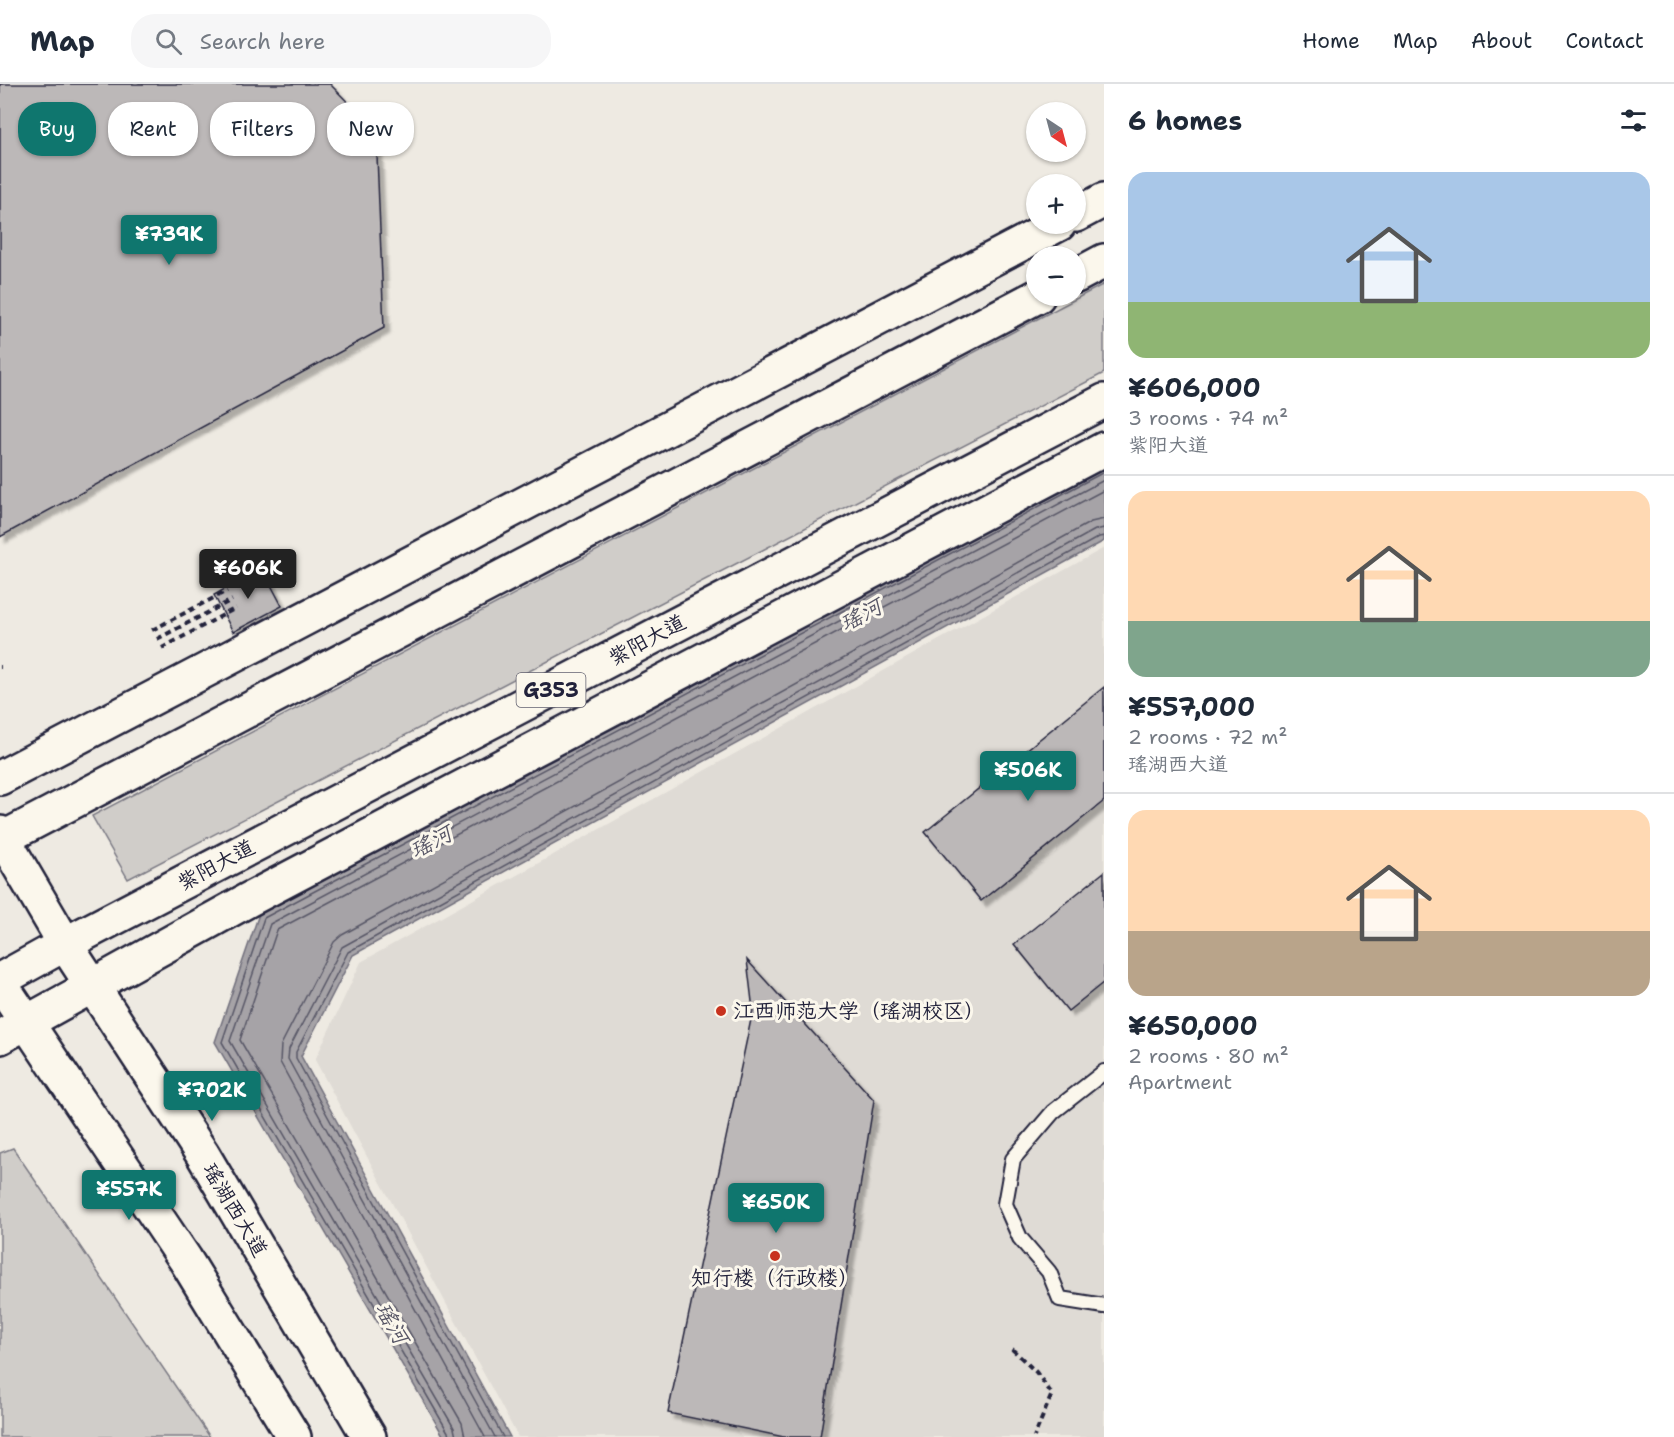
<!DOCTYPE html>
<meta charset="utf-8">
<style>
body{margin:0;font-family:"Shantell Sans","LXGW WenKai TC",sans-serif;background:#f6f6f7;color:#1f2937;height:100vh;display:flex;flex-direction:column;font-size:22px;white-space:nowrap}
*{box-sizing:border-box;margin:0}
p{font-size:20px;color:#747a83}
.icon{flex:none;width:33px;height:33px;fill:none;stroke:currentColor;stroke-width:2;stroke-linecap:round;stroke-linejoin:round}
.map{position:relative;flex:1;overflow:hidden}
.drawer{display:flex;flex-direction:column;background:#fff;width:570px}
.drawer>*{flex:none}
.guide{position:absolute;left:18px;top:18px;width:570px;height:54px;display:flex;gap:12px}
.needle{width:39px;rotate:144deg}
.controls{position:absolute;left:1026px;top:18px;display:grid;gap:12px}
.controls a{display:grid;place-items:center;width:60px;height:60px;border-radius:50%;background:#fff;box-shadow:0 2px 4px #0004;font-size:30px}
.price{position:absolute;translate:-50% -51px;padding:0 14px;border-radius:6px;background:#0f766e;color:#fff;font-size:20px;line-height:39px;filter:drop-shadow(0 2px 3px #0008)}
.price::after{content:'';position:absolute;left:50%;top:36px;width:18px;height:14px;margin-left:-9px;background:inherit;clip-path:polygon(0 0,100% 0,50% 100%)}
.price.on{background:#222;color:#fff}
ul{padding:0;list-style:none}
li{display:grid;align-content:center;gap:12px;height:318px;padding:0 24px}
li+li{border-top:2px solid #e0e1e3}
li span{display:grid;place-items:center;height:186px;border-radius:18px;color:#555}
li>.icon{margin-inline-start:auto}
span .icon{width:108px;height:108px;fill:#fffc;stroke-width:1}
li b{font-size:26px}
h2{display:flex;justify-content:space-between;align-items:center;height:72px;padding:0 24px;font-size:26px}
.tag{padding:0 21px;border-radius:24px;background:#fff;box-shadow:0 2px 4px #0004;font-size:21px;line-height:54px}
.tag.on{background:#0f766e;color:#fff}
header{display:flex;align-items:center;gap:36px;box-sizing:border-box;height:84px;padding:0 30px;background:#fff;border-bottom:2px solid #e0e1e3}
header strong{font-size:28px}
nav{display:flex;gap:33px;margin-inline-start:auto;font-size:21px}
.search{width:420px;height:54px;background:#f6f6f7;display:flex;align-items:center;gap:15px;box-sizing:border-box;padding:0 21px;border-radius:24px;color:#747a83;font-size:22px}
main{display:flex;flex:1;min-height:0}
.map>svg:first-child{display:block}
.built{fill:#dfdbd5}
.green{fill:#d0cdc9;stroke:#797882;stroke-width:1.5}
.water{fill:#a6a3a7;stroke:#716f7c;stroke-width:1.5}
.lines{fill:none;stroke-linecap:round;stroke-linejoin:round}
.shore{stroke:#575666;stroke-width:1.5}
.building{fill:#bcb8b8;stroke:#22223b;stroke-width:1.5;filter:url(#shadow)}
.lane-casing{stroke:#22223b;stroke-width:18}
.secondary-casing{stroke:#22223b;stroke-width:38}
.primary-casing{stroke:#22223b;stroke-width:38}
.highway-casing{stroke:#22223b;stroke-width:38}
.path{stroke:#22223b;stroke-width:4;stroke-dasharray:6 4.5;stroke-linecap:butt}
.lane{stroke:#fbf7ec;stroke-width:14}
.secondary{stroke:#fbf7ec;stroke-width:33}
.primary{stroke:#fbf7ec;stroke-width:33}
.highway{stroke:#fbf7ec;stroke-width:33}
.poi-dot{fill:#c8321e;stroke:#fbf7ec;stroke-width:2}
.labels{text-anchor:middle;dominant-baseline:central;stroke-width:6;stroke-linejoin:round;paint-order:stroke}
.shield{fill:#fbf7ec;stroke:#636270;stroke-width:1.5}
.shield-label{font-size:20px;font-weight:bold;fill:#22223b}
.street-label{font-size:21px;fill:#22223b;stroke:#fbf7ec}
.poi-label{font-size:21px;fill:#22223b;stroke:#fbf7ec;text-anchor:start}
.water-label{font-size:22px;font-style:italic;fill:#575666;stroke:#fbf7ec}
</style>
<header>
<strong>Map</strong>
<div class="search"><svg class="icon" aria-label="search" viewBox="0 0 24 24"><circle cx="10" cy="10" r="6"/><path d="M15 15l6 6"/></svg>Search here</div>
<nav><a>Home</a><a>Map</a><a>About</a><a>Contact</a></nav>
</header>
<main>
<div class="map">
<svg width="1104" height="1353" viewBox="0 0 1104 1353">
<defs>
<filter id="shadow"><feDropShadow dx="5.5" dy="5.5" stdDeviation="1.5" flood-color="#0004"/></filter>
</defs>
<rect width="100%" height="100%" fill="#eeeae2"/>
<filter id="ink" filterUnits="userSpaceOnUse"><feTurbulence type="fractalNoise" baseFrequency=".0167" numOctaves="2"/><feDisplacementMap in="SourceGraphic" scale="12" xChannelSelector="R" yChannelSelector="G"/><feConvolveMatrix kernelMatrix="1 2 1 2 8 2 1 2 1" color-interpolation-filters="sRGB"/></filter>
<g filter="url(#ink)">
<path class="built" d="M1104 464V1353H518L315 976 361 878Z"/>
<path class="green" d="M1104 200V289L128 795 92 732Z
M13 1064 210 1353H0V1069Z"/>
<path class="water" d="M1104 381V457L353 871 301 972 510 1353H444L215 958 259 830Z"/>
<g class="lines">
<path class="shore" d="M449 1353 448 1348 222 958 264 834 1104 388
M456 1353 454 1344 230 957 270 840 1104 396
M465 1353 462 1339 240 956 277 846 1104 406
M485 1353 280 978 281 961 334 858 342 851 1091 438 1104 435
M495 1353 288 975 289 965 342 863 1095 446 1104 444
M503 1353 296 974V968L348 868 1099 453 1104 452"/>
</g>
<path class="building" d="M0 0H330L376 47 384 244 0 453Z
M262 484 282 522 233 548 214 511Z
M1104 603V717L981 817 925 748Z
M1104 788V898L1068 927 1014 860Z
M747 876 874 1016 820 1353H784L668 1329 753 926Z"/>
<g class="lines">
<defs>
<path id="lane" d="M1104 988 1053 1028 1013 1075 1005 1120 1020 1154 1049 1188 1060 1215 1104 1222"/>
<path id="secondary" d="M0 749 65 860 203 1071 369 1353
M0 899 185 1175 294 1353"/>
<path id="primary" d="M1076 131 1104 116
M0 694 1059 140
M0 953 248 816 1104 365"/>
<path id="highway" d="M1076 192 1104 177
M0 756 1038 212
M0 896 65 860 1104 317"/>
</defs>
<use href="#lane" class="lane-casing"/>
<use href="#secondary" class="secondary-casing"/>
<use href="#primary" class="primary-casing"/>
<use href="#highway" class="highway-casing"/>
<path class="path" d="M152 546 227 507
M157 555 232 516
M162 564 236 524
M0 583H1
M1012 1265 1036 1288 1052 1310 1034 1353"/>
<use href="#lane" class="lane"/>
<use href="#secondary" class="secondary"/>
<use href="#primary" class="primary"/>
<use href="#highway" class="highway"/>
</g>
</g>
<g class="poi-dot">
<circle cx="721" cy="927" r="6"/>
<circle cx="775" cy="1172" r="6"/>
</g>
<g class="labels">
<rect class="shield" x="516.5" y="589" width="69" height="34" rx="4.5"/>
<g class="shield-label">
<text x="551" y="606">G353</text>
</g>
<g class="street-label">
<text transform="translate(647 556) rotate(-28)">紫阳大道</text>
<text transform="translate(216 781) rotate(-28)">紫阳大道</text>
<text transform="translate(235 1126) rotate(59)">瑶湖西大道</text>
</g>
<g class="poi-label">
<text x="733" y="927">江西师范大学（瑶湖校区）</text>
<text x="775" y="1194" text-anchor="middle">知行楼（行政楼）</text>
</g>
<g class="water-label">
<text transform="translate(861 531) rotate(-28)">瑶河</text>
<text transform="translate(431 758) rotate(-28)">瑶河</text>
<text transform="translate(392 1239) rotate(60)">瑶河</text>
</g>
</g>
</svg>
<div class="controls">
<a><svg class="needle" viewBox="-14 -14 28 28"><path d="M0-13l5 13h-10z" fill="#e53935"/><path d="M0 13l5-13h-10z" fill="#747a83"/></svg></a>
<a>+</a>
<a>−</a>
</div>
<b class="price" style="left:169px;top:182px">¥739K</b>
<b class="price on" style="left:248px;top:516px">¥606K</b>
<b class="price" style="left:1028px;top:718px">¥506K</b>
<b class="price" style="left:212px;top:1038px">¥702K</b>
<b class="price" style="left:129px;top:1137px">¥557K</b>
<b class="price" style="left:776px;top:1150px">¥650K</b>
<div class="guide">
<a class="tag on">Buy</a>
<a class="tag">Rent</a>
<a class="tag">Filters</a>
<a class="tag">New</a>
</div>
</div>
<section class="drawer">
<h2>6 homes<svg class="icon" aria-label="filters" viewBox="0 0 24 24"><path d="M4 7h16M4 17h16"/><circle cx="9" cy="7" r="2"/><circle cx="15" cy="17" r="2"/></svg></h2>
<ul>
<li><span style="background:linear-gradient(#a9c7e8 70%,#8fb573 0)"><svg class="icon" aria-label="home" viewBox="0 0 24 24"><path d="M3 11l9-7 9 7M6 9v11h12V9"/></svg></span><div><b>¥606,000</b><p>3 rooms · 74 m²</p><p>紫阳大道</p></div></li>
<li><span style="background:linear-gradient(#ffd9b3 70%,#7fa58c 0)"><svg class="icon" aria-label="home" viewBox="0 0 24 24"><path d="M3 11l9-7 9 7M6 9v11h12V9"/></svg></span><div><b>¥557,000</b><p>2 rooms · 72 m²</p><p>瑶湖西大道</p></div></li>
<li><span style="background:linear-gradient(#ffd9b3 65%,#b9a48a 0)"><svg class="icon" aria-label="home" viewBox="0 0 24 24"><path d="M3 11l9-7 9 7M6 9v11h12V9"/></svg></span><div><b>¥650,000</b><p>2 rooms · 80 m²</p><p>Apartment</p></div></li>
</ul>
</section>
</main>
